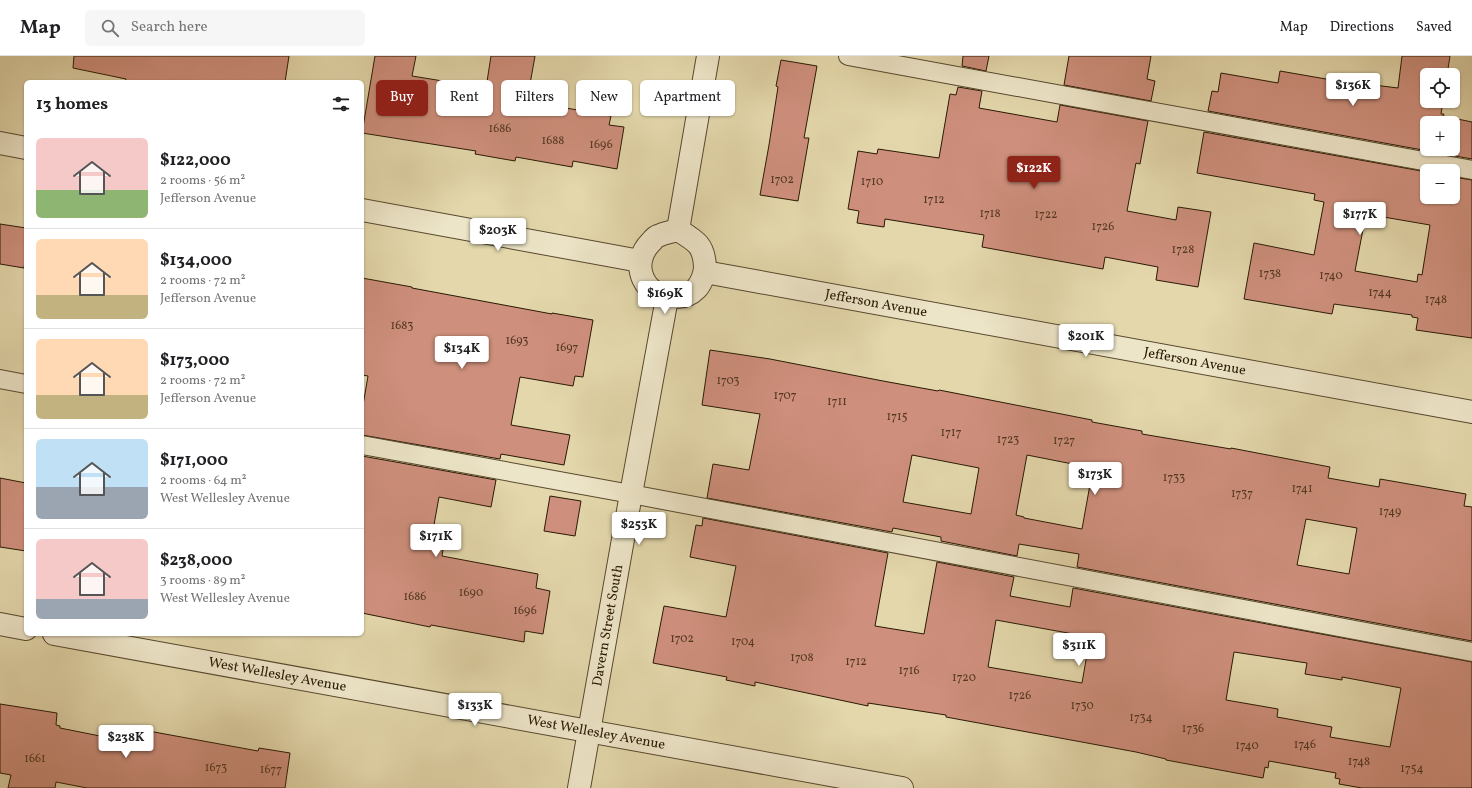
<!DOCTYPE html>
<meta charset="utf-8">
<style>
body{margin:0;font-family:Vollkorn,serif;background:#f6f6f6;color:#202124;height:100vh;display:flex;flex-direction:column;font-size:15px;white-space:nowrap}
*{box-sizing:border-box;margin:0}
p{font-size:13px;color:#757577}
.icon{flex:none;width:22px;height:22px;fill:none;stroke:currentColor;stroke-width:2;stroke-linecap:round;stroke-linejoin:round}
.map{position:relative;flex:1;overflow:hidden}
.side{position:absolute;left:24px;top:24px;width:340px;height:556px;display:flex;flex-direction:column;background:#fff;border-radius:6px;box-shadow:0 1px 3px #0004}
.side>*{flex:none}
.banner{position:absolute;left:376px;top:24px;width:380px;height:36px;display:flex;gap:8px}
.buttons{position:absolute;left:1420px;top:12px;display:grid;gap:8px}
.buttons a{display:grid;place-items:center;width:40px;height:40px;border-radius:6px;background:#fff;box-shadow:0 1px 3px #0004;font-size:20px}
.price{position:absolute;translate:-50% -34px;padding:0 9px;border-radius:4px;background:#fff;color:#222;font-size:13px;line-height:26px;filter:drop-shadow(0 1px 2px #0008)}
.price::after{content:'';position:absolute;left:50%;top:24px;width:12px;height:9px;margin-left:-6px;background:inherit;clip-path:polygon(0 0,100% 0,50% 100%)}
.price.current{background:#8f2418;color:#fff}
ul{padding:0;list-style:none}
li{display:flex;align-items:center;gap:12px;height:100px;padding:0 12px}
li+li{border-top:1px solid #e0e0e0}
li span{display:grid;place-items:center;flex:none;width:112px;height:80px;border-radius:6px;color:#555}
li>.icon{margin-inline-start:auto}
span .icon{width:48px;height:48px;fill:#fffc;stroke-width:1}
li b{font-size:17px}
h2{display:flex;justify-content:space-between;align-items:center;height:48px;padding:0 12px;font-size:17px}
.pill{padding:0 14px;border-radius:6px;background:#fff;box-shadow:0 1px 3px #0004;font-size:14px;line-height:36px}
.pill.current{background:#8f2418;color:#fff}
header{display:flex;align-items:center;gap:24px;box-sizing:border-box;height:56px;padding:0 20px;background:#fff;border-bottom:1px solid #e0e0e0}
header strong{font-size:19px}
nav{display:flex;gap:22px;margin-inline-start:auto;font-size:14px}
.search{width:280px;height:36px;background:#f6f6f6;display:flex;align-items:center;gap:10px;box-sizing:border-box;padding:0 14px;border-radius:6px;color:#757577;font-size:15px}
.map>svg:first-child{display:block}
.building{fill:#ce8f7c;stroke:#291904;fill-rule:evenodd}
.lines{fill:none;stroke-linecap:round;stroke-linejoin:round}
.service-casing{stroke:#58482e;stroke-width:20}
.minor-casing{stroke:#58482e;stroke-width:24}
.service{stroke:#ede5c8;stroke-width:18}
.minor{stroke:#ede5c8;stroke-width:22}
.labels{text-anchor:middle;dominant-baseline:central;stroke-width:3;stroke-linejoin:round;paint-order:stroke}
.number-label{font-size:12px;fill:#523622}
.street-label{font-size:14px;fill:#291904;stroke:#ede5c8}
</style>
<header>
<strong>Map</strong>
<div class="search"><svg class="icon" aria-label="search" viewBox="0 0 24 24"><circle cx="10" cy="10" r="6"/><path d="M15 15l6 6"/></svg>Search here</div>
<nav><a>Map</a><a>Directions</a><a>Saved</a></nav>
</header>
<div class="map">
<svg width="1472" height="732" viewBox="0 0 1472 732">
<rect width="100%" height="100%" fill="#e3d7ab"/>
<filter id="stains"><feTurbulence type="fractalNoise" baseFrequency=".005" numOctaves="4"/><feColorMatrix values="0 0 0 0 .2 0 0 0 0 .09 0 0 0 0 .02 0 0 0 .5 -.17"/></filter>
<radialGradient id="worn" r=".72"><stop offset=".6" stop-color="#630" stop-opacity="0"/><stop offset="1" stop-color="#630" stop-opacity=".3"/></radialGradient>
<path class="building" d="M74 0H289L285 26H125L126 23 73 12Z
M375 0H416L412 20 486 32 491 0H535L527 45 611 60 609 69 624 71 617 113 573 105 572 111 516 101 515 105 475 98 476 95 362 77Z
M963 0H989L986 15 962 10Z
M1069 0H1151L1147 23 1155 25 1151 45 1064 29Z
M1402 0H1450L1447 19H1427V45H1443L1441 58H1444L1443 60 1472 66V103L1208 55 1212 35 1218 36 1221 17 1278 27 1280 15 1366 30V28L1398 32ZM1427 67H1453V93H1427Z
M781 4 817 10 804 82H809L798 145 760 139 769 89 778 31 776 30Z
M958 31 982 35 979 52 1057 66 1060 49 1148 65 1140 108 1136 107 1127 155 1176 164 1178 151 1211 156 1198 231 1156 224 1158 211 1105 201 1103 213 982 191 984 179 885 163 884 171 857 167 859 155 848 153 858 95 877 98 878 93 939 102 950 38 956 39Z
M1204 76 1427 116V141H1453V121L1472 124V282L1416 274 1418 262 1412 261V259L1334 248 1332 258 1244 243 1254 187 1314 199 1324 146 1314 144 1315 138 1197 117ZM1366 158 1430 169 1422 219 1418 218 1417 226 1355 215Z
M0 168 26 172V198L24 212 0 208Z
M362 222 412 231V232L552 258V257L593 264 583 321 575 320 573 330 520 321 511 369 570 379 564 409 501 398 500 403 362 379V355L368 320 362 319Z
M710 294 770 303 883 325 938 335 939 334 1092 364V366L1142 375V378L1231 393V392L1330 411 1328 422 1379 431 1380 423 1466 438 1464 450 1472 451V585L1077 511 1079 498 1019 488 1017 500 941 485V481L893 472 892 476 707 442 713 408 749 414 760 358 702 349ZM912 399 979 412 971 458 903 446ZM1027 399 1093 412 1082 473 1024 462V461L1016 459ZM1306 463 1357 472 1349 518 1297 509Z
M362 400 496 424 491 451 439 441 430 491 443 494 442 500 538 518 536 532 550 535 543 578 525 575 524 586 431 569 430 571 362 557Z
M0 422 26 427V495L0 491Z
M550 440 581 445 575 480 544 475Z
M703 462 888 497 875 570 924 578 937 506 1014 521 1010 540 1070 551 1073 532 1472 606V732H1362L1339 728 1340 723 1335 722 1336 717 1269 705 1268 712 1265 711 1263 722 1166 704V703L1136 696 946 661V659L868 647V650L755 626V630L726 624 727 621 653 607 664 550 726 561 736 510 690 501 696 469 702 470ZM996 564 1090 581 1082 627 988 611ZM1234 596 1307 607 1305 618 1342 624V621L1401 632 1390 691 1330 681 1332 671 1277 661 1278 653 1226 644Z
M0 648 57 657 56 669 60 670V672L140 688 143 674 258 695 259 692 290 697 285 732H87L56 726 55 732H8L11 719 0 717Z"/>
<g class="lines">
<defs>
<path id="service" d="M848 0 1472 114
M0 323 26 328
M362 389 631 438 1472 596"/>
<g id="minor">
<path d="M0 87 26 92"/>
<path d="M362 154 640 205"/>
<path d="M678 174C696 185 704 189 705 211 705 218 701 228 696 233 691 238 684 241 677 241 645 244 628 209 651 186 653 184 655 181 658 180 664 177 671 176 678 174Z"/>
<path d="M678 174 708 0"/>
<path id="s1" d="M705 216 1472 356"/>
<path d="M0 568 26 573"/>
<path id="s2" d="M54 578 902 732"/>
<path id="s3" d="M579 732 631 438 667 242"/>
</g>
</defs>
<use href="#service" class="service-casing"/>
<use href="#minor" class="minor-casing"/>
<use href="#service" class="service"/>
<use href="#minor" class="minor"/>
</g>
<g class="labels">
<g class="number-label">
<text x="500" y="73">1686</text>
<text x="553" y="85">1688</text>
<text x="601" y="89">1696</text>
<text x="782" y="124">1702</text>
<text x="872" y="126">1710</text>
<text x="934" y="144">1712</text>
<text x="990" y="158">1718</text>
<text x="1046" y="159">1722</text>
<text x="1103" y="171">1726</text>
<text x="1183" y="194">1728</text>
<text x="1270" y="218">1738</text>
<text x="1331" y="220">1740</text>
<text x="1380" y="237">1744</text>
<text x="1436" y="244">1748</text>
<text x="402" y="270">1683</text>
<text x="517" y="285">1693</text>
<text x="567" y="292">1697</text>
<text x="728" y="325">1703</text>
<text x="785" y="340">1707</text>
<text x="837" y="346">1711</text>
<text x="897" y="361">1715</text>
<text x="951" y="377">1717</text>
<text x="1008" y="384">1723</text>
<text x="1064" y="385">1727</text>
<text x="1174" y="422">1733</text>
<text x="1302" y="433">1741</text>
<text x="1242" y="438">1737</text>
<text x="1390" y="456">1749</text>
<text x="471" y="537">1690</text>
<text x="415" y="541">1686</text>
<text x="525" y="555">1696</text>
<text x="682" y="583">1702</text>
<text x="743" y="586">1704</text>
<text x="802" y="602">1708</text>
<text x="856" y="606">1712</text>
<text x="909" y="615">1716</text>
<text x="964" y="622">1720</text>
<text x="1020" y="640">1726</text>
<text x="1082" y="650">1730</text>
<text x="1141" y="662">1734</text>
<text x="1193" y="673">1736</text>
<text x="1305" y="689">1746</text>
<text x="1247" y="690">1740</text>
<text x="35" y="703">1661</text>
<text x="1359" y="706">1748</text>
<text x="216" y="712">1673</text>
<text x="1412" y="713">1754</text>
<text x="271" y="714">1677</text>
</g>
<g class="street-label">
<text stroke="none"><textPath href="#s1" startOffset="174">Jefferson Avenue</textPath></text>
<text stroke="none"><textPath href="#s1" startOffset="498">Jefferson Avenue</textPath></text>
<text stroke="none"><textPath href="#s3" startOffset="165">Davern Street South</textPath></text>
<text stroke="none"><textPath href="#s2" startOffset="227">West Wellesley Avenue</textPath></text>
<text stroke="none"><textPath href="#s2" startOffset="551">West Wellesley Avenue</textPath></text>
</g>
</g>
<rect width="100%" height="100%" filter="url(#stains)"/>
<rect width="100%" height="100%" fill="url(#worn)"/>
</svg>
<div class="buttons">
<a><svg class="icon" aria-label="locate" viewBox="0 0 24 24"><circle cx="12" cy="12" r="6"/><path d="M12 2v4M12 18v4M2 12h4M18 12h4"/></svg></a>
<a>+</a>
<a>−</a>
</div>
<b class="price" style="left:1353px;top:51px">$136K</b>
<b class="price current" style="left:1034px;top:134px">$122K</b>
<b class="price" style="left:1360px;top:180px">$177K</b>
<b class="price" style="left:498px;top:196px">$203K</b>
<b class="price" style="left:665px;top:259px">$169K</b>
<b class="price" style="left:1086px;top:302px">$201K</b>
<b class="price" style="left:462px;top:314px">$134K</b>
<b class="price" style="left:1095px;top:440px">$173K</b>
<b class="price" style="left:639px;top:490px">$253K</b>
<b class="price" style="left:436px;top:502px">$171K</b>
<b class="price" style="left:1079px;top:611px">$311K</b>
<b class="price" style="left:475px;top:671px">$133K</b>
<b class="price" style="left:126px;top:703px">$238K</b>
<div class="banner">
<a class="pill current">Buy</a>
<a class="pill">Rent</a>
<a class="pill">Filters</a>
<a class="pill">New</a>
<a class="pill">Apartment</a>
</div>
<section class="side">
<h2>13 homes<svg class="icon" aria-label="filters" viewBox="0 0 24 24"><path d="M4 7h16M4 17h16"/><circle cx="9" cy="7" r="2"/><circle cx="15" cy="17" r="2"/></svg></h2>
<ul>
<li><span style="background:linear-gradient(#f6c9c9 65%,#8fb573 0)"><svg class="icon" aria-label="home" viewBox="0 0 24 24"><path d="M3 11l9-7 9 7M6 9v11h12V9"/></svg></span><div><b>$122,000</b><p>2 rooms · 56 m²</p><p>Jefferson Avenue</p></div></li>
<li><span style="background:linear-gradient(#ffd9b3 70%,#c2b280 0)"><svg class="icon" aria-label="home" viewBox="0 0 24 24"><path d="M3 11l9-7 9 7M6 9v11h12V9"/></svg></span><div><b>$134,000</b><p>2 rooms · 72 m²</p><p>Jefferson Avenue</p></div></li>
<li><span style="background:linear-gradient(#ffd9b3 70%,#c2b280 0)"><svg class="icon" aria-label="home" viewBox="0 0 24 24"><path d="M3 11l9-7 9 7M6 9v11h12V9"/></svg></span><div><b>$173,000</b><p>2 rooms · 72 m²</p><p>Jefferson Avenue</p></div></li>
<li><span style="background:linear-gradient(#bfe0f5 60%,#9aa5b1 0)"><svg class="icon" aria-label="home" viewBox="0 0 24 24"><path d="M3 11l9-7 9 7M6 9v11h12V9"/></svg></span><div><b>$171,000</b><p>2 rooms · 64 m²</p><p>West Wellesley Avenue</p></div></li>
<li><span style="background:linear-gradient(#f6c9c9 75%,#9aa5b1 0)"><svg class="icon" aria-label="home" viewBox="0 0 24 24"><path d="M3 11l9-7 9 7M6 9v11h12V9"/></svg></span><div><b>$238,000</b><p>3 rooms · 89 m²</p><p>West Wellesley Avenue</p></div></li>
</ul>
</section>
</div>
